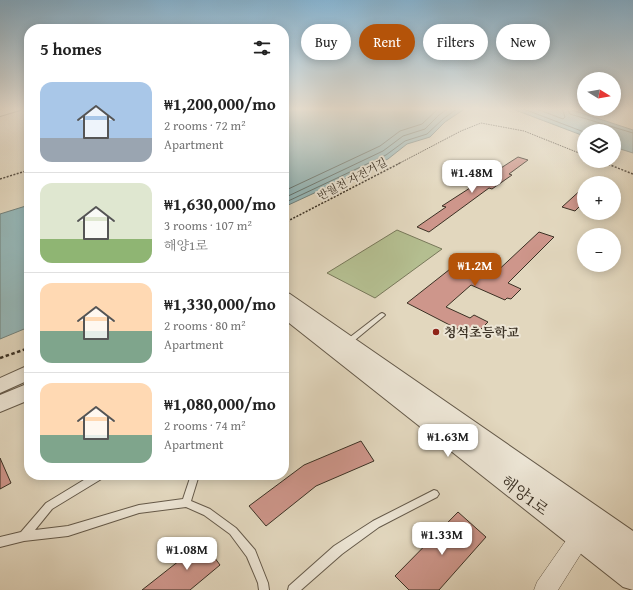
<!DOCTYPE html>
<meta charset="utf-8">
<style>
body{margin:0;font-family:"Gentium Book Plus","Noto Serif KR",serif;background:#f6f6f6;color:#222;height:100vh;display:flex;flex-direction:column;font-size:15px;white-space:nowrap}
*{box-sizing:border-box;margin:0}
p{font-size:13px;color:#767676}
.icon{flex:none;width:22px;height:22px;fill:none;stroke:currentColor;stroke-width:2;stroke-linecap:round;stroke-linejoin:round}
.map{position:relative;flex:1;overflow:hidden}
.drawer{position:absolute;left:24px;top:24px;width:265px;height:456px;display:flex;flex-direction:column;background:#fff;border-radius:16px;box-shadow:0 2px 10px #0003}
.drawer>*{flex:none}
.top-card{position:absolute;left:301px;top:24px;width:272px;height:36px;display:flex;gap:8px}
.needle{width:26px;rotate:101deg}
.tools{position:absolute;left:577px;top:72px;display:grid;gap:8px}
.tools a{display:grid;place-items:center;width:44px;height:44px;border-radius:50%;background:#fff;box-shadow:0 2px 10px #0003;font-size:20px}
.price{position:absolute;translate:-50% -34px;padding:0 9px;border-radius:8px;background:#fff;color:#222;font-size:13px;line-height:26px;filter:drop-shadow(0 1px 2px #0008)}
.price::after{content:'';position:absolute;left:50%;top:24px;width:12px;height:9px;margin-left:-6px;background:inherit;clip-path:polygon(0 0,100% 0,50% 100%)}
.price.selected{background:#b45309;color:#fff}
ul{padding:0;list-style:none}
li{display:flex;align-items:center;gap:12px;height:100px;padding:0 16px}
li+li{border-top:1px solid #e0e0e0}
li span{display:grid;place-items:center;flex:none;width:112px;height:80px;border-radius:12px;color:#555}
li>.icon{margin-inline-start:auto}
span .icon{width:48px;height:48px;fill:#fffc;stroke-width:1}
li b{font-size:17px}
h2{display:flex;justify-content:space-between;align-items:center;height:48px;padding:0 16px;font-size:17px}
.chip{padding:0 14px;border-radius:18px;background:#fff;box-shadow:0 2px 10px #0003;font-size:14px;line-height:36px}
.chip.selected{background:#b45309;color:#fff}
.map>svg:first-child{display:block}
.green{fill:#b4be90;stroke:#78785a}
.water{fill:#96b8b9;stroke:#72827d}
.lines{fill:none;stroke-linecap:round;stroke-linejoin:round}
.shore{stroke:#68746e;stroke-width:1}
.building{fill:#ce968b;stroke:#3b3124}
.service-casing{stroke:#655a4a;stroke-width:2}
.minor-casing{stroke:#655a4a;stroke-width:1}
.tertiary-casing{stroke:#655a4a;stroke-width:2}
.path-far2{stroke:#3b3124;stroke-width:1;stroke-dasharray:1.5 1;stroke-linecap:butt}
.path-far1{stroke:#3b3124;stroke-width:1.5;stroke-dasharray:2 1.5;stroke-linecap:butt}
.path{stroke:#3b3124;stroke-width:2.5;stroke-dasharray:3.5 2.5;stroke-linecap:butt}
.service{fill:#ece5d5;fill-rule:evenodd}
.minor{fill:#ece5d5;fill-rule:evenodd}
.tertiary{fill:#ece5d5;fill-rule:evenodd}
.poi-dot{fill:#8f2418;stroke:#ece5d5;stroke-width:1.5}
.labels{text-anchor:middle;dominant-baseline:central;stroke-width:4;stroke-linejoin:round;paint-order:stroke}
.far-street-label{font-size:11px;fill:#3b3124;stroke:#ece5d5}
.poi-label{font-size:13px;font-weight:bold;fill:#3b3124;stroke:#ece5d5;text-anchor:start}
.near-street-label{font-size:16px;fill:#3b3124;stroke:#ece5d5}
</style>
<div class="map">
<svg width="633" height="590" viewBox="0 0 633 590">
<rect width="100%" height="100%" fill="#e2d7be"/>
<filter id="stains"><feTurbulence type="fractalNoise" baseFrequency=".005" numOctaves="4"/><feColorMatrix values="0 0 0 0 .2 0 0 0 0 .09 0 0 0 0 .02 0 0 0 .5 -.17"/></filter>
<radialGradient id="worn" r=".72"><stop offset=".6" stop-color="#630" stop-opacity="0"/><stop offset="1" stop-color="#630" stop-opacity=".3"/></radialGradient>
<path class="green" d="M397 230 442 249 375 298 327 273Z"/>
<path class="water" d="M289 108H466L445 122 430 137 407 144 388 159 284 207V111Z
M510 108H566L633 130V153L614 147V131H584V136Z
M29 205V327L0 339V214Z"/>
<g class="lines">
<path class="shore" d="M521 108 584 132
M534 108 563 119 565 117 562 108
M567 108 570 114 633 133
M284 191 380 146 400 131 422 124 439 108
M284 198 383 151 403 136 425 129 439 115 449 108
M284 203 386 155 405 141 427 134 443 119 458 108"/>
</g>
<path class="building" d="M518 157 528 160 509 174 512 175 492 189 489 188 429 232 417 227 446 207 442 206Z
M584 187V202L575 211 562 207Z
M539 232 554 237 508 283 521 289 511 299 507 298 505 300 471 285 446 307 470 318 474 315 488 322 473 337 407 303 459 262 492 276Z
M361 441 374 461 316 486 266 526 249 506 304 465Z
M0 458 11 483 0 489Z
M458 512 486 537 439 590H409L395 576Z
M203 542 220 565 190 590H142Z"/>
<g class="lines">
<defs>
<path id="service" d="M382 313 384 314 385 315 384 316 349 345H345L344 343 345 341 380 314Z
M92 475H104L103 478 52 509 35 530 68 526 139 505 183 499 191 475H199L191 501 210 509 236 528 255 550 268 583 269 590H259L258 583 247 557 230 534 204 515 186 507 139 513 68 536 24 541 0 547V537L21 532 46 503Z
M434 490 437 491 439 494 437 497 379 527 342 554 301 590H288L289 586 334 546 373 521Z"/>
<path id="minor" d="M583 523 590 526 594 533 558 590H534L537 582 576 526Z"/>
<path id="tertiary" d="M8 108H21L20 110 0 116V110Z
M284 292 290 294 633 531V590L623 587 284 319V306H286L284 305Z
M29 365V380L0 393V378Z
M29 383V400L0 412V395Z"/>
</defs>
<use href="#service" class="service-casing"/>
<use href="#minor" class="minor-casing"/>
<use href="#tertiary" class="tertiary-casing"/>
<path class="path-far2" d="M600 161 607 164
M398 164 461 131 481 123 524 131 584 155"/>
<path class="path-far1" d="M605 163 633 174
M0 179 29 170
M284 223 400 163"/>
<path class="path" d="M0 358 29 348"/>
<use href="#service" class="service"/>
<use href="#minor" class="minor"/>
<use href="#tertiary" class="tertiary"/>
</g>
<linearGradient id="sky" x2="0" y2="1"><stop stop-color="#87b6d5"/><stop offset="0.57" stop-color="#f2ede2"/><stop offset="1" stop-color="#f2ede2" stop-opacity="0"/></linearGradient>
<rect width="633" height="191" fill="url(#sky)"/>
<circle class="poi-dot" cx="436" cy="332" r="4"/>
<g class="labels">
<g class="far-street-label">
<text transform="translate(352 179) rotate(-28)">반월천 자전거길</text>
</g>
<g class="poi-label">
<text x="444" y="332">청석초등학교</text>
</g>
<g class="near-street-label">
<text transform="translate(525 495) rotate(37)">해양1로</text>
</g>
</g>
<rect width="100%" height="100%" filter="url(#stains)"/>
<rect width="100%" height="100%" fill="url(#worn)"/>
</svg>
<div class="tools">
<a><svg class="needle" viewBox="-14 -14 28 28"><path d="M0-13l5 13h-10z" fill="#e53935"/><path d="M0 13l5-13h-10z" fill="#767676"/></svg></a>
<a><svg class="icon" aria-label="layers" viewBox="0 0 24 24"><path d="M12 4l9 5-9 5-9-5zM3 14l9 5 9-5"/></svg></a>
<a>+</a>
<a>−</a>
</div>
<b class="price" style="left:472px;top:194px">₩1.48M</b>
<b class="price selected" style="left:475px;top:287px">₩1.2M</b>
<b class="price" style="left:448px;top:458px">₩1.63M</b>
<b class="price" style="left:442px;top:556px">₩1.33M</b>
<b class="price" style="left:187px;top:571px">₩1.08M</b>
<div class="top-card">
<a class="chip">Buy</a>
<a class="chip selected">Rent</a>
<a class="chip">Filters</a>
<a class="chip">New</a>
</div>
<section class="drawer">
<h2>5 homes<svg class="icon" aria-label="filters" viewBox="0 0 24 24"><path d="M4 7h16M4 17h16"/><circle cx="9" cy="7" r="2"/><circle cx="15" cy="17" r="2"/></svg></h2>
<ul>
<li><span style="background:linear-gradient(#a9c7e8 70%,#9aa5b1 0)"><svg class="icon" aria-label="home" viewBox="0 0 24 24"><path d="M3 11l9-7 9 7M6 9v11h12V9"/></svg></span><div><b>₩1,200,000/mo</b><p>2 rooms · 72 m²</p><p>Apartment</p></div></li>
<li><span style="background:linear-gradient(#dfe7d0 70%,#8fb573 0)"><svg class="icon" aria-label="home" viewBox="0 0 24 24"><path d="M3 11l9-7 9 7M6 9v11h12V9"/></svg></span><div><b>₩1,630,000/mo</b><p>3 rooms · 107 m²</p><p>해양1로</p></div></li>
<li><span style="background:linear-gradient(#ffd9b3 60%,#7fa58c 0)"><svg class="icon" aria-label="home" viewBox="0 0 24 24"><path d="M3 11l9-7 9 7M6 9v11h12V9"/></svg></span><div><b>₩1,330,000/mo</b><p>2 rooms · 80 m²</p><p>Apartment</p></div></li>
<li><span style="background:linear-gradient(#ffd9b3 65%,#7fa58c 0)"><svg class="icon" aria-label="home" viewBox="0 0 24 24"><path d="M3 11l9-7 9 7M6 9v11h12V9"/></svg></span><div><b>₩1,080,000/mo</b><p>2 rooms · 74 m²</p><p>Apartment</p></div></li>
</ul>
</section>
</div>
